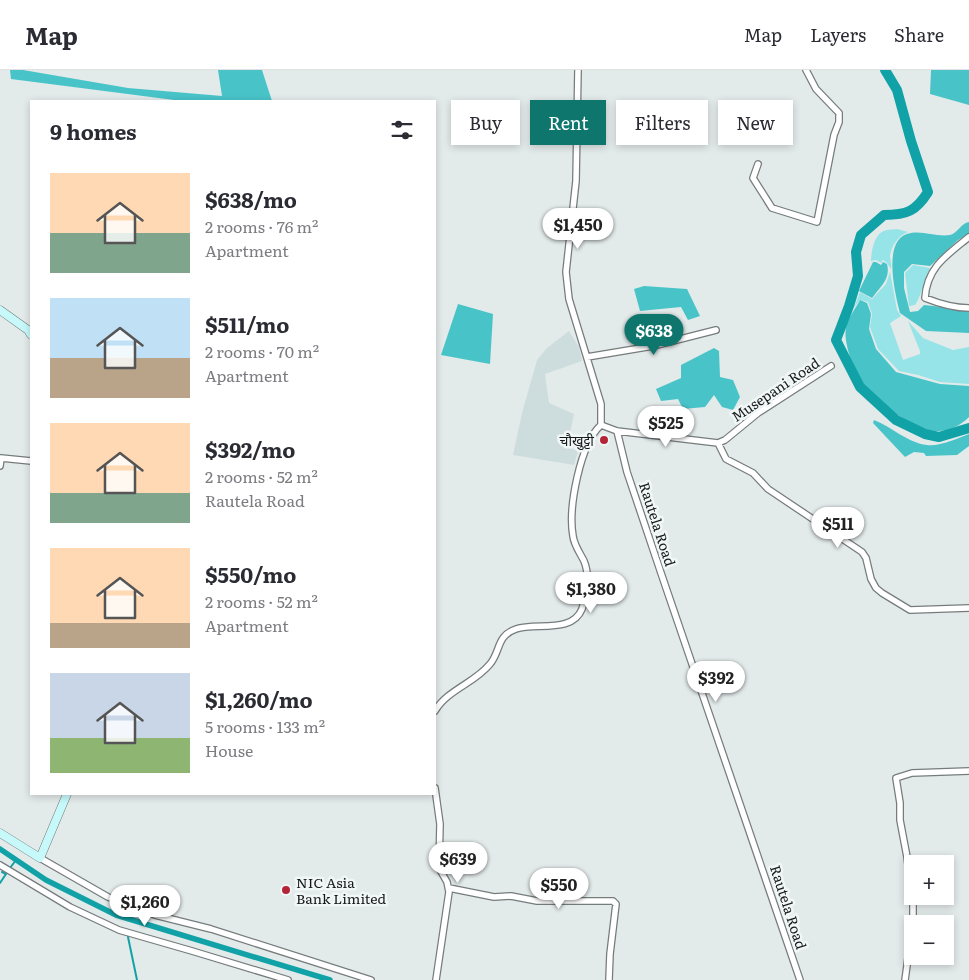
<!DOCTYPE html>
<meta charset="utf-8">
<style>
body{margin:0;font-family:Literata,"Noto Sans Devanagari",serif;background:#f2f2f3;color:#2b2b33;height:100vh;display:flex;flex-direction:column;font-size:19px;white-space:nowrap}
*{box-sizing:border-box;margin:0}
p{font-size:16px;color:#7c7c81}
.icon{flex:none;width:28px;height:28px;fill:none;stroke:currentColor;stroke-width:2;stroke-linecap:round;stroke-linejoin:round}
.map{position:relative;flex:1;overflow:hidden}
.details{position:absolute;left:30px;top:30px;width:406px;height:695px;display:flex;flex-direction:column;background:#fff;border-radius:0px;box-shadow:0 2px 8px #0003}
.details>*{flex:none}
.top-card{position:absolute;left:451px;top:30px;width:442px;height:45px;display:flex;gap:10px}
.controls{position:absolute;left:904px;top:785px;display:grid;gap:10px}
.controls a{display:grid;place-items:center;width:50px;height:50px;border-radius:0px;background:#fff;box-shadow:0 2px 8px #0003;font-size:25px}
.price{position:absolute;translate:-50% -42px;padding:0 11px;border-radius:18px;background:#fff;color:#222;font-size:16px;line-height:32px;filter:drop-shadow(0 1px 2px #0008)}
.price::after{content:'';position:absolute;left:50%;top:30px;width:15px;height:11px;margin-left:-8px;background:inherit;clip-path:polygon(0 0,100% 0,50% 100%)}
.price.on{background:#0f766e;color:#fff}
ul{padding:0;list-style:none}
li{display:flex;align-items:center;gap:15px;height:125px;padding:0 20px}
li span{display:grid;place-items:center;flex:none;width:140px;height:100px;border-radius:0px;color:#555}
li>.icon{margin-inline-start:auto}
span .icon{width:60px;height:60px;fill:#fffc;stroke-width:1}
li b{font-size:21px}
h2{display:flex;justify-content:space-between;align-items:center;height:60px;padding:0 20px;font-size:21px}
.pill{padding:0 18px;border-radius:0px;background:#fff;box-shadow:0 2px 8px #0003;font-size:18px;line-height:45px}
.pill.on{background:#0f766e;color:#fff}
header{display:flex;align-items:center;gap:30px;box-sizing:border-box;height:70px;padding:0 25px;background:#fff;border-bottom:1px solid #e1e1e2}
header strong{font-size:24px}
nav{display:flex;gap:28px;margin-inline-start:auto;font-size:18px}
.map>svg:first-child{display:block}
.built{fill:#cdddde}
.green{fill:#96e4e7}
.forest{fill:#48c4c9}
.lines{fill:none;stroke-linecap:round;stroke-linejoin:round}
.stream{stroke:#11a2a7;stroke-width:2}
.canal{stroke:#11a2a7;stroke-width:5.5}
.river{stroke:#11a2a7;stroke-width:10}
.street-casing{stroke:#767c7c;stroke-width:8}
.secondary-casing{stroke:#767c7c;stroke-width:9}
.street{stroke:#fff;stroke-width:5.5}
.secondary{stroke:#c7f9fb;stroke-width:8}
.poi-dot{fill:#b52436;stroke:#f1f7f7;stroke-width:2}
.labels{text-anchor:middle;dominant-baseline:central;stroke-width:5;stroke-linejoin:round;paint-order:stroke}
.street-label{font-size:14px;fill:#171a1a;stroke:#f1f7f7}
.poi-label{font-size:14px;fill:#171a1a;stroke:#f1f7f7;text-anchor:end}
</style>
<header>
<strong>Map</strong>
<nav><a>Map</a><a>Layers</a><a>Share</a></nav>
</header>
<div class="map">
<svg width="969" height="910" viewBox="0 0 969 910">
<rect width="100%" height="100%" fill="#e3eaea"/>
<path class="built" d="M569 261 579 277 582 291 545 304 549 333 574 344 567 377 578 381 574 395 513 385 522 343 537 290 547 278Z"/>
<path class="green" d="M897 159 908 162C899 165 891 176 890 186 890 190 892 194 891 199L887 193 883 190 881 193 876 190 871 191C871 183 874 166 882 162 886 159 892 160 897 159Z
M913 195 930 198 918 230 915 235 909 236 905 203Z
M890 202 897 240 901 246 890 253 903 290 920 284V281L908 251 923 268 953 280 969 277V314L940 312 918 305 899 301 878 279 870 257 872 244 868 232 860 230 854 238 860 222 872 229 886 214Z"/>
<path class="forest" d="M10 0H23L128 18 222 26 218 0H262L272 31H182L11 9Z
M931 0H969V35L930 24Z
M969 152V164L958 170 930 196 912 194 904 202V218L910 242 918 241 924 235 969 240V263L926 261 900 243C895 223 881 167 911 163 924 161 937 167 950 165 958 163 961 153 969 152Z
M873 192H876L881 195 883 192 887 194C891 209 880 217 872 228L859 221Z
M644 216 687 219 700 246 688 250 681 237 640 241 634 219Z
M860 230 867 233 871 244 869 259 876 279 896 302 940 314 969 316V347C961 355 950 361 938 361 914 362 876 331 862 312 854 301 843 272 846 258 847 249 856 238 860 230Z
M458 234 493 244 490 294 441 285Z
M714 278 719 281 720 307 733 310 740 327 733 340 722 337 714 325 705 337 683 339 678 329 661 331 656 319 681 308V295Z
M874 350C892 357 908 373 927 375 938 377 959 368 969 364V376L957 385 926 386 924 383 914 382 905 387 873 353Z"/>
<g class="lines">
<path class="stream" d="M10 798 16 790
M2 802 6 804 7 803
M0 813 6 804
M128 867 137 910"/>
<path class="canal" d="M0 779 46 810 116 845 330 910"/>
<path class="river" d="M885 0 897 20 911 71 928 122C916 141 907 145 884 145L861 165 856 182 858 206 849 236 836 270 860 317 896 350 925 364 939 367 969 358"/>
<defs>
<path id="street" d="M578 0 576 111 566 202 569 229 601 334V355
M758 94 753 108 772 138 817 152 834 65 839 52V43L816 19 806 0
M969 167C947 185 927 197 925 228 940 234 953 238 969 238
M587 287 653 276 716 260
M601 355 617 361 718 373 725 370 758 343 831 296
M617 361 627 402 662 506 800 910
M718 373 726 389 753 403 768 419 862 482 866 488 871 509 876 518 882 523 910 540 969 538
M0 396 1 388 31 391
M435 641C447 620 475 613 490 594 501 581 496 566 516 559 536 552 572 564 582 539 587 525 590 505 584 491 580 483 574 475 573 466 568 438 580 374 601 355
M435 718 440 754 439 798 447 812 449 822 436 910
M40 788 108 827 155 845 211 859 371 910
M0 795 70 837 119 860 192 881 288 910
M449 818 494 827 511 826 537 831H613L616 834 610 884 609 910
M912 824 907 787 900 750V733L896 708 912 703 969 701
M913 826V854
M905 910 912 859"/>
<path id="secondary" d="M0 240 28 260 31 265
M0 763 40 788 67 724"/>
</defs>
<use href="#street" class="street-casing"/>
<use href="#secondary" class="secondary-casing"/>
<use href="#street" class="street"/>
<use href="#secondary" class="secondary"/>
</g>
<g class="poi-dot">
<circle cx="604" cy="370" r="5"/>
<circle cx="286" cy="820" r="5"/>
</g>
<g class="labels">
<g class="street-label">
<text transform="translate(775 319) rotate(-34)">Musepani Road</text>
<text transform="translate(658 454) rotate(72)">Rautela Road</text>
<text transform="translate(789 837) rotate(72)">Rautela Road</text>
</g>
<g class="poi-label">
<text x="594" y="370">चौखुट्टी</text>
<text x="296" y="812" text-anchor="start">NIC Asia<tspan x="296" dy="16">Bank Limited</tspan></text>
</g>
</g>
</svg>
<div class="controls">
<a>+</a>
<a>−</a>
</div>
<b class="price" style="left:578px;top:180px">$1,450</b>
<b class="price on" style="left:654px;top:286px">$638</b>
<b class="price" style="left:666px;top:378px">$525</b>
<b class="price" style="left:838px;top:479px">$511</b>
<b class="price" style="left:591px;top:544px">$1,380</b>
<b class="price" style="left:716px;top:633px">$392</b>
<b class="price" style="left:458px;top:814px">$639</b>
<b class="price" style="left:559px;top:840px">$550</b>
<b class="price" style="left:145px;top:857px">$1,260</b>
<div class="top-card">
<a class="pill">Buy</a>
<a class="pill on">Rent</a>
<a class="pill">Filters</a>
<a class="pill">New</a>
</div>
<section class="details">
<h2>9 homes<svg class="icon" aria-label="filters" viewBox="0 0 24 24"><path d="M4 7h16M4 17h16"/><circle cx="9" cy="7" r="2"/><circle cx="15" cy="17" r="2"/></svg></h2>
<ul>
<li><span style="background:linear-gradient(#ffd9b3 60%,#7fa58c 0)"><svg class="icon" aria-label="home" viewBox="0 0 24 24"><path d="M3 11l9-7 9 7M6 9v11h12V9"/></svg></span><div><b>$638/mo</b><p>2 rooms · 76 m²</p><p>Apartment</p></div></li>
<li><span style="background:linear-gradient(#bfe0f5 60%,#b9a48a 0)"><svg class="icon" aria-label="home" viewBox="0 0 24 24"><path d="M3 11l9-7 9 7M6 9v11h12V9"/></svg></span><div><b>$511/mo</b><p>2 rooms · 70 m²</p><p>Apartment</p></div></li>
<li><span style="background:linear-gradient(#ffd9b3 70%,#7fa58c 0)"><svg class="icon" aria-label="home" viewBox="0 0 24 24"><path d="M3 11l9-7 9 7M6 9v11h12V9"/></svg></span><div><b>$392/mo</b><p>2 rooms · 52 m²</p><p>Rautela Road</p></div></li>
<li><span style="background:linear-gradient(#ffd9b3 75%,#b9a48a 0)"><svg class="icon" aria-label="home" viewBox="0 0 24 24"><path d="M3 11l9-7 9 7M6 9v11h12V9"/></svg></span><div><b>$550/mo</b><p>2 rooms · 52 m²</p><p>Apartment</p></div></li>
<li><span style="background:linear-gradient(#c9d6e8 65%,#8fb573 0)"><svg class="icon" aria-label="home" viewBox="0 0 24 24"><path d="M3 11l9-7 9 7M6 9v11h12V9"/></svg></span><div><b>$1,260/mo</b><p>5 rooms · 133 m²</p><p>House</p></div></li>
</ul>
</section>
</div>
